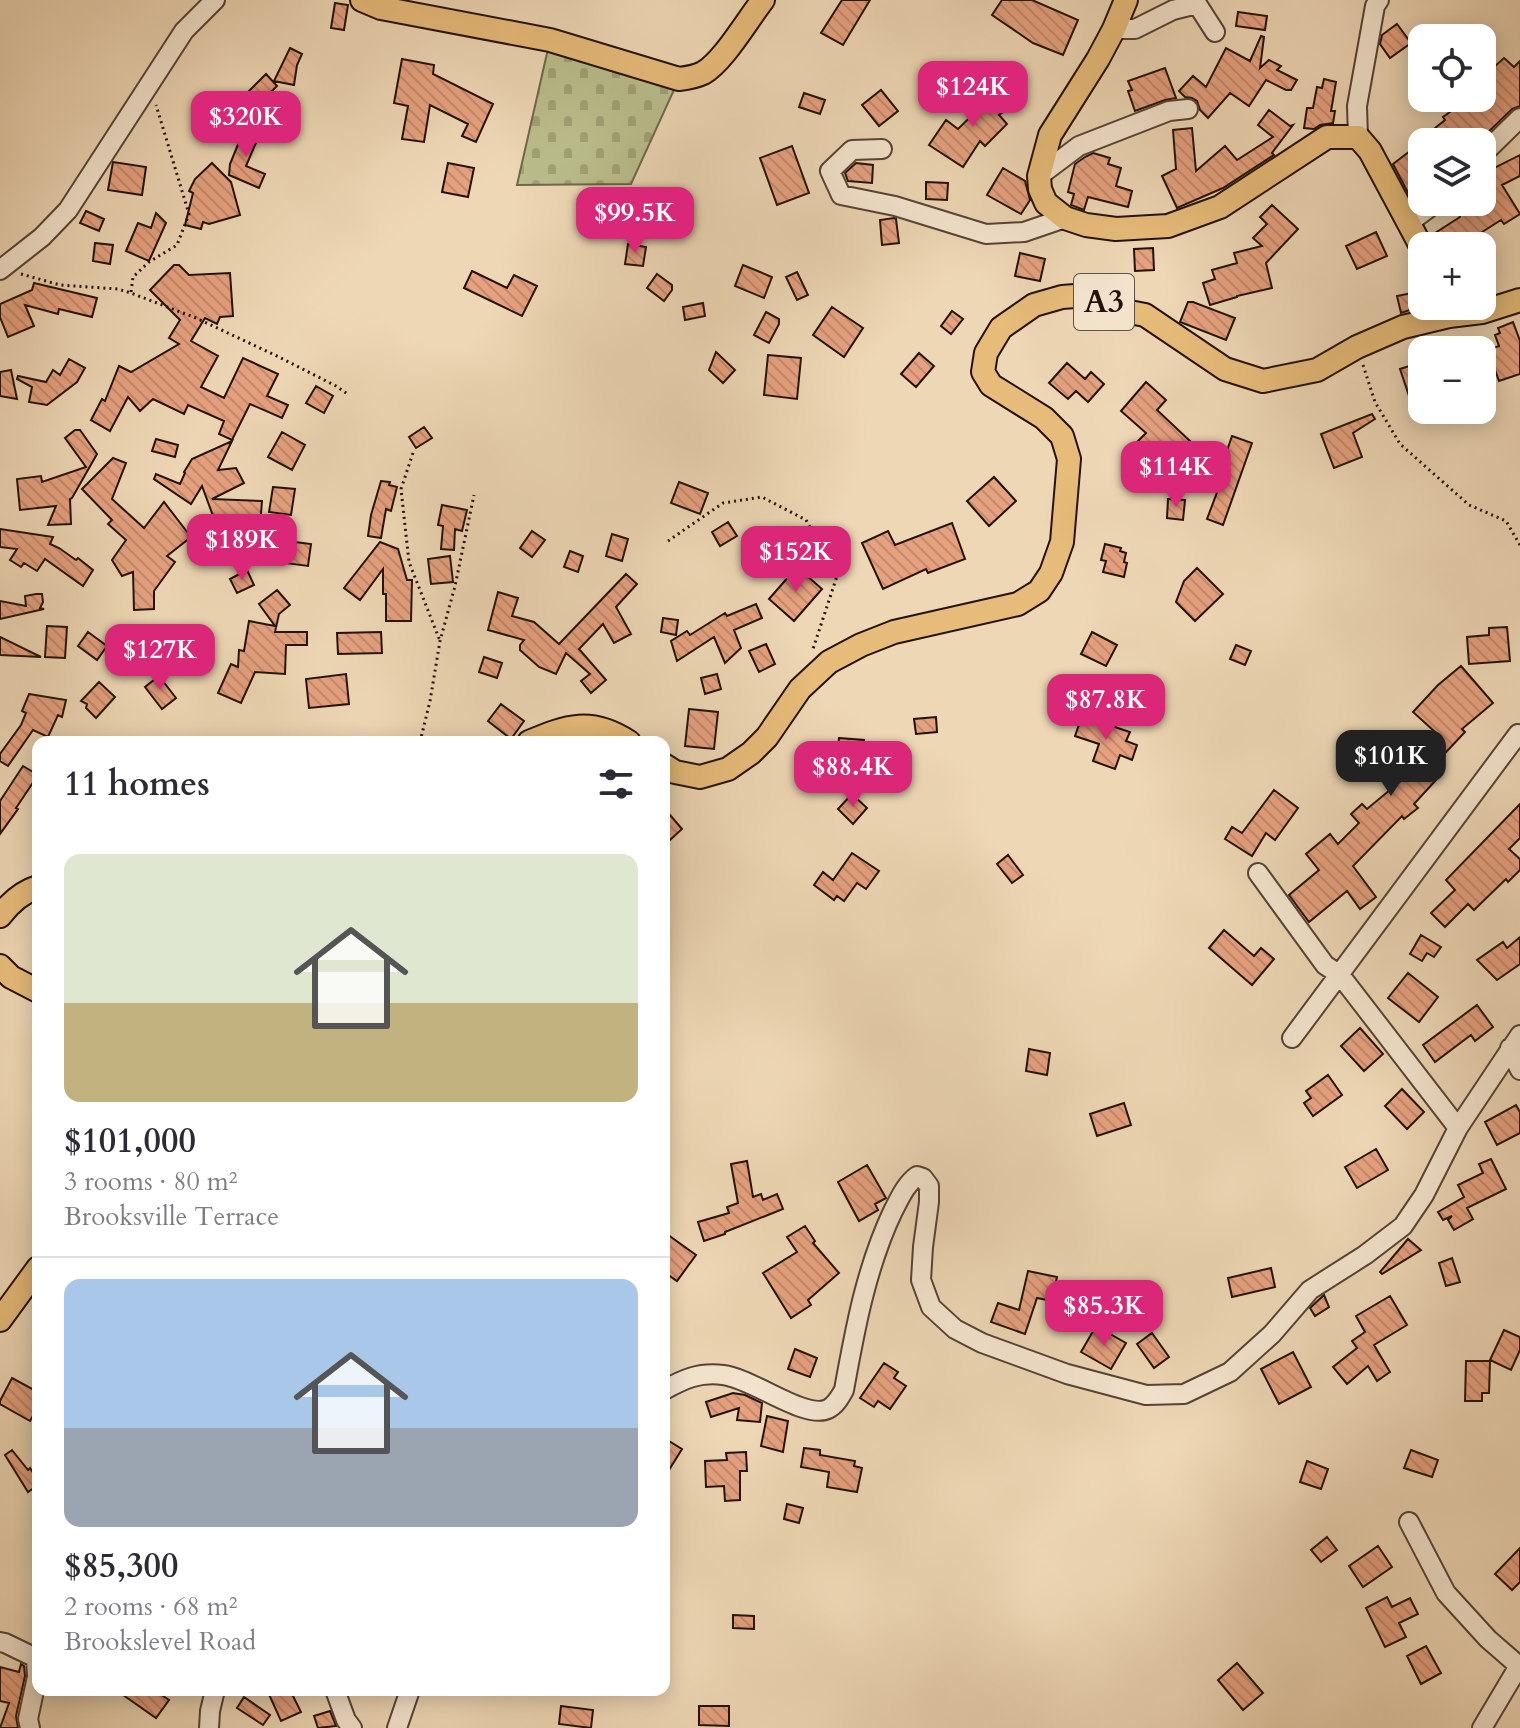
<!DOCTYPE html>
<meta charset="utf-8">
<style>
body{margin:0;font-family:Cardo,serif;background:#f2f2f3;color:#2b2b33;height:100vh;display:flex;flex-direction:column;font-size:30px;white-space:nowrap}
*{box-sizing:border-box;margin:0}
p{font-size:26px;color:#7c7c81}
.icon{flex:none;width:44px;height:44px;fill:none;stroke:currentColor;stroke-width:2;stroke-linecap:round;stroke-linejoin:round}
.map{position:relative;flex:1;overflow:hidden}
.panel{position:absolute;left:32px;top:736px;width:638px;height:960px;display:flex;flex-direction:column;background:#fff;border-radius:16px;box-shadow:0 4px 20px #0003}
.panel>*{flex:none}
.tools{position:absolute;left:1408px;top:24px;display:grid;gap:16px}
.tools a{display:grid;place-items:center;width:88px;height:88px;border-radius:16px;background:#fff;box-shadow:0 4px 20px #0003;font-size:40px}
.price{position:absolute;translate:-50% -68px;padding:0 18px;border-radius:16px;background:#db2777;color:#fff;font-size:26px;line-height:52px;filter:drop-shadow(0 2px 4px #0008)}
.price::after{content:'';position:absolute;left:50%;top:48px;width:24px;height:18px;margin-left:-12px;background:inherit;clip-path:polygon(0 0,100% 0,50% 100%)}
.price.current{background:#222;color:#fff}
ul{padding:0;list-style:none}
li{display:grid;align-content:center;gap:16px;height:424px;padding:0 32px}
li+li{border-top:2px solid #e1e1e2}
li span{display:grid;place-items:center;height:248px;border-radius:16px;color:#555}
li>.icon{margin-inline-start:auto}
span .icon{width:144px;height:144px;fill:#fffc;stroke-width:1}
li b{font-size:34px}
h2{display:flex;justify-content:space-between;align-items:center;height:96px;padding:0 32px;font-size:34px}
.map>svg:first-child{display:block}
.cemetery{fill:url(#cemetery-stones);stroke:#6e684c;stroke-width:2}
.building{fill:url(#building-back-hatch);stroke:#23110b;stroke-width:2}
.lines{fill:none;stroke-linecap:round;stroke-linejoin:round}
.minor-casing{stroke:#564236;stroke-width:22}
.major-casing{stroke:#23110b;stroke-width:26}
.path{stroke:#23110b;stroke-width:3;stroke-dasharray:2 4;stroke-linecap:butt}
.minor{stroke:#f4e5cf;stroke-width:18}
.major{stroke:#e7bc7a;stroke-width:22}
.labels{text-anchor:middle;dominant-baseline:central;stroke-width:6;stroke-linejoin:round;paint-order:stroke}
.shield{fill:#f4e5cf;stroke:#625146;stroke-width:2}
.shield-label{font-size:32px;font-weight:bold;fill:#23110b}
</style>
<div class="map">
<svg width="1520" height="1728" viewBox="0 0 1520 1728">
<defs>
<pattern id="cemetery-stones" width="16" height="16" patternUnits="userSpaceOnUse" patternTransform="scale(2)"><rect width="16" height="16" fill="#babe8c"/><path d="M2 7V4a2 2 0 0 1 4 0v3zM10 15v-3a2 2 0 0 1 4 0v3z" fill="#a0a277"/></pattern>
<pattern id="building-back-hatch" width="6" height="6" patternUnits="userSpaceOnUse" patternTransform="scale(2)"><rect width="6" height="6" fill="#e6a17f"/><path d="M-1 5l2 2M0 0l6 6M5-1l2 2" fill="none" stroke="#c58a6c"/></pattern>
</defs>
<rect width="100%" height="100%" fill="#eed7b5"/>
<filter id="stains"><feTurbulence type="fractalNoise" baseFrequency=".0025" numOctaves="4"/><feColorMatrix values="0 0 0 0 .2 0 0 0 0 .09 0 0 0 0 .02 0 0 0 .5 -.17"/></filter>
<radialGradient id="worn" r=".72"><stop offset=".6" stop-color="#630" stop-opacity="0"/><stop offset="1" stop-color="#630" stop-opacity=".3"/></radialGradient>
<path class="cemetery" d="M550 40 679 79 631 184 517 185Z"/>
<path class="building" d="M842 0H870L843 45 821 33Z
M1002 0H1032L1078 20 1063 55 1033 43 992 15Z
M335 3 348 5 344 30 331 28Z
M1238 12 1267 16 1265 30 1236 26Z
M1397 24 1411 43 1390 58 1380 44 1382 35Z
M1261 36 1264 37 1260 68 1269 60 1281 66 1277 70 1297 80 1291 90H1286L1266 80 1249 106 1230 93 1208 118 1200 110 1197 101 1192 98 1185 97 1179 91 1193 76 1206 87 1226 48 1250 61Z
M290 48 302 54 297 65 294 85 274 81Z
M1504 58 1514 67 1520 61V106L1512 109 1478 142H1436L1429 133 1445 120 1443 117 1462 103 1458 98H1482V78Z
M402 59 434 65 433 74 493 104 476 142 462 136 468 124 430 105 424 142 402 139 408 106 394 103Z
M1165 68 1176 98 1165 100 1135 111 1128 91 1132 90 1128 81Z
M266 74 277 86 264 99 250 103 247 93Z
M1324 79 1336 82 1331 111H1335L1333 123 1320 125 1314 129 1304 128 1307 108H1313L1317 87 1322 88Z
M1004 87 1016 103 999 115 1007 124 985 146 980 141 963 167 929 145 946 120 958 129 994 94Z
M881 90 898 111 879 126 862 105Z
M804 93 825 100 820 114 799 107Z
M228 105 252 108 251 122 226 119Z
M1269 110 1290 126 1293 125 1272 153 1274 155 1223 188 1177 208 1162 176 1176 169 1173 130 1192 128 1196 171 1225 146 1237 160 1273 137 1258 125Z
M246 125 261 131 246 166 265 174 259 188 229 175 230 164Z
M1422 142V198L1414 204 1393 164Z
M792 146 809 193 777 205 760 158Z
M1093 153 1110 158 1108 164 1121 168 1116 186 1132 191 1128 207 1088 197 1084 210 1071 205 1074 194 1068 192 1075 164 1085 157Z
M1520 155V176L1502 185 1520 214 1504 224 1501 220 1460 246H1443L1435 233 1460 217 1459 215 1482 202V174Z
M113 162 146 167 142 195 108 190Z
M212 163 231 182 240 215 209 224 203 222 201 229 185 225 193 193 189 191 195 179Z
M448 163 474 168 468 197 442 192Z
M856 163 873 165 872 183 848 181 845 173Z
M1003 168 1025 181 1030 200 1021 214 987 195Z
M926 182 948 183 947 200 926 199Z
M1272 205 1298 229 1266 263 1272 288 1237 296V297L1210 305 1203 283 1215 279 1212 270 1237 263 1234 253 1262 246 1253 238 1267 224 1260 217Z
M86 211 104 219 99 231 80 223Z
M156 213 166 223 149 261 126 251 138 223 151 228Z
M894 218 896 219 899 243 882 245 880 220Z
M1376 232 1387 256 1357 269 1346 246Z
M95 243 113 245 110 264 93 261Z
M628 244 646 247 643 266 625 264Z
M1153 248 1154 270 1135 271 1134 249Z
M1020 253 1045 259 1040 281 1015 276Z
M174 265H179L189 275 230 273 233 316 220 317 217 324 205 318 191 341 218 356 201 387 224 398 243 358 278 374 267 396 288 405 282 418 250 404 232 440 219 434 224 421 188 405 184 414 153 399 140 411 128 397 110 431 91 420 102 399 105 401 119 366 131 372 179 344 169 338 180 320 150 290Z
M743 265 772 277 764 298 735 286Z
M472 271 507 288 514 275 537 286 522 316 464 288Z
M797 272 808 295 797 300 786 277Z
M657 274 672 285V290L664 301 647 288Z
M34 283 97 298 92 317 59 309 58 314 25 305 34 326 8 337 0 317V304L32 290Z
M1422 291V306L1401 313 1397 296Z
M1188 302H1193L1235 318 1226 340 1180 322Z
M703 303 705 316 685 320 683 307Z
M832 307 863 328 844 357 813 335Z
M952 311 963 319 951 334 941 326Z
M766 312 779 319V324L769 343 754 335Z
M1513 322 1520 341V374L1499 381 1488 350 1499 346 1495 335 1500 333 1498 328Z
M716 352 735 370 723 383 709 370Z
M919 353 934 366 916 387 901 374Z
M768 355 801 358 797 399 764 395Z
M69 359 85 368 77 382 47 405 29 402 32 387 17 379 18 376 46 382 53 370 60 375Z
M1422 362V402L1412 405 1400 369Z
M1067 363 1085 379 1091 372 1104 384 1088 402 1076 391 1068 399 1049 383Z
M11 370 17 399 0 396V372Z
M1146 382 1166 400 1157 410 1191 442 1186 446 1199 458 1176 483 1135 444 1146 433 1121 411Z
M316 386 333 396 324 413 306 403Z
M1372 414 1375 419 1353 433 1362 457 1334 468 1321 434Z
M424 427 432 438 416 448 409 437Z
M75 430H80L97 454 72 498 70 499 71 524 48 525 56 506 20 510 17 479 41 476 42 482 86 467 65 438Z
M282 432 305 445 292 470 268 457Z
M1232 436 1252 443 1223 525 1207 519 1222 479 1218 477Z
M156 439 178 445 175 457 152 451Z
M232 441 218 470 236 468 244 483 212 499 262 501 260 526 222 524 228 539 215 545 208 530 220 524H216L202 486 191 504 154 479 156 474 180 484 185 473 184 472 192 459Z
M113 458 126 463 112 499 144 528 164 502 191 537 167 556 175 562 154 591V609L134 610 133 572 122 576 112 560 126 540 108 524 112 520 82 489Z
M994 477 1016 501 989 526 967 501Z
M381 481 390 482 389 485 397 487 391 511 386 509 381 538 368 536 371 515Z
M679 482 708 493 700 514 671 503Z
M273 487 295 489 291 515 269 512Z
M1168 499 1185 500 1183 520 1167 518Z
M442 505 467 510 462 531 455 529 454 550 441 549 443 526 438 525Z
M728 522 737 536 720 546 712 532Z
M952 523 965 559 928 573 926 569 883 589 862 543 888 531 895 545Z
M0 529 53 537 50 544 59 548 76 560 78 558 93 570 83 586 45 559 37 571 24 563 21 567 10 560 17 549 0 547Z
M532 531 545 540 532 557 520 548Z
M612 534 628 539 622 561 606 556Z
M287 541 311 544 308 566 285 563Z
M380 542 398 549 407 580H412L411 621H386V594H383V569L360 600 344 588Z
M1105 544 1121 548 1120 551 1126 553 1124 562 1127 563 1124 577 1103 572 1106 561 1101 560Z
M570 551 583 556 578 572 564 567Z
M450 556 453 582 431 584 428 559Z
M797 567 822 589 794 621 769 599Z
M1197 568 1223 594 1195 621 1176 602 1184 581Z
M247 570 254 585 237 593 230 579Z
M626 574 637 584 616 607 631 634 614 643 603 624 579 649 606 680 591 693 581 681 590 674 566 653 556 674 539 667 520 650V645L524 640 488 630 498 592 518 598 512 616 534 622 559 644Z
M277 590 290 605 279 614 275 632H307V645H286L285 674 255 672 241 703 218 693 231 664 238 667 239 650 244 651 249 621 275 626 259 604Z
M36 594H42L43 602 40 608 44 609 0 619V601L26 606 25 596Z
M756 604 762 618 734 630 741 648 725 663 714 637 677 661 671 641 687 631 690 635 725 613 727 616Z
M663 618 678 620 676 635 661 632Z
M47 626 67 627 65 658 45 657Z
M1507 627 1510 661 1469 664 1467 637 1489 635V628Z
M88 632 107 646 97 660 78 646Z
M381 632 382 653 338 654 337 633Z
M1092 632 1117 645 1106 666 1081 654Z
M0 637 41 657 0 655Z
M766 644 775 664 759 672 749 651Z
M1236 645 1251 651 1245 665 1230 659Z
M484 657 502 663 497 678 479 672Z
M1461 666 1493 703 1462 729 1465 732 1432 767 1434 769 1430 774 1436 780 1414 804 1418 808 1404 819 1402 816 1353 866 1376 897 1360 909 1347 891 1309 922 1289 895 1319 870 1306 854 1330 834 1338 844 1359 823 1351 814 1362 804 1367 809 1402 780 1396 774 1434 731 1413 712 1438 685Z
M346 674 349 704 309 708 306 679Z
M717 674 721 689 705 694 701 678Z
M159 676 176 698 162 709 145 687Z
M99 682 115 697 96 718 86 708 87 704 81 701Z
M29 694 66 700 62 717 58 715 48 737 33 730 8 766 0 761V754L21 725 26 713 22 711Z
M501 704 524 721 511 739 488 721Z
M689 709 718 712 714 749 685 746Z
M1082 716 1130 732 1126 741 1137 745 1132 760 1120 755 1115 769 1093 761 1099 744 1075 736Z
M936 717 937 732 916 734 914 719Z
M839 738 864 740 862 760 837 758Z
M23 766 38 775 16 808 18 809 0 834V801Z
M1274 790 1298 808 1275 840 1266 833 1252 856 1225 839 1232 827 1242 833Z
M852 794 867 808 853 824 838 809Z
M1520 804V838L1509 849 1520 859V870L1508 882 1506 879 1474 910 1468 904 1445 927 1431 913 1455 890 1446 880Z
M664 808 682 829 670 840 664 833Z
M852 853 879 871 866 889 857 883 844 901 837 896 834 900 814 885 823 872 833 880Z
M1008 855 1023 875 1012 883 997 864Z
M1224 930 1254 956 1261 948 1274 959 1252 985 1209 948Z
M1421 935 1441 947 1434 957 1427 953 1422 961 1410 954Z
M1520 937V964L1497 980 1477 960 1503 942 1507 948Z
M1408 973 1438 997 1419 1022 1388 998Z
M1477 1005 1493 1027 1475 1041 1471 1035 1435 1062 1423 1045Z
M1360 1028 1383 1054 1364 1071 1341 1046Z
M1029 1049 1050 1053 1047 1075 1026 1071Z
M1328 1075 1342 1095 1313 1116 1304 1103 1311 1098 1306 1091Z
M1402 1089 1424 1112 1407 1129 1385 1106Z
M1124 1103 1131 1125 1097 1136 1090 1114Z
M1516 1105 1520 1112V1133L1497 1145 1485 1122Z
M1376 1149 1388 1170 1357 1188 1345 1167Z
M1491 1159 1506 1189 1467 1208 1473 1219 1454 1230 1448 1220 1452 1216 1443 1220 1438 1212 1464 1197 1458 1185 1483 1173 1479 1164Z
M747 1161 753 1197 761 1194 763 1200 777 1194 783 1209 725 1232V1234L704 1241 698 1222 729 1213 727 1207 738 1203 731 1164Z
M867 1165 886 1198 875 1204 878 1210 859 1221 838 1182Z
M805 1226 815 1241 813 1243 839 1273 808 1300 811 1305 791 1318 763 1273 797 1252 787 1237Z
M664 1232 696 1255 677 1281 664 1272Z
M1408 1239 1421 1250 1382 1274 1380 1272Z
M1452 1258 1460 1282 1446 1286 1439 1263Z
M1271 1268 1275 1287 1232 1297 1228 1278Z
M1028 1271 1057 1277 1052 1301 1037 1298 1025 1334 991 1322 998 1303 1019 1310Z
M1324 1295 1329 1307 1315 1316 1310 1308Z
M1390 1296 1407 1325 1374 1345 1390 1372 1377 1381 1368 1366 1347 1384 1333 1367 1357 1348 1352 1341 1365 1332 1356 1316Z
M1096 1326 1126 1343 1111 1369 1081 1352Z
M1504 1330 1520 1337V1350L1511 1370 1490 1360Z
M1152 1333 1169 1357 1154 1368 1137 1344Z
M795 1349 817 1358 810 1377 788 1369Z
M1293 1352 1311 1387 1279 1404 1261 1369Z
M1466 1361H1490L1489 1393H1482V1401H1465Z
M884 1363 898 1372 894 1378 906 1386 890 1409 878 1401 874 1407 860 1398Z
M12 1378 38 1392V1407L30 1421 0 1404V1401Z
M733 1393 745 1395 762 1403 760 1422 737 1420 739 1408 711 1417 706 1402Z
M767 1416 788 1421 783 1452 761 1446Z
M664 1438 682 1449 664 1478Z
M804 1448 820 1450V1455L855 1461 854 1466 862 1468 857 1492 827 1487 829 1472 801 1467Z
M12 1450 28 1470 30 1468 38 1480V1485L28 1492 5 1455Z
M1411 1450 1438 1460 1432 1477 1404 1468Z
M746 1452 747 1471H740V1500L725 1501 724 1486 706 1487 705 1461 727 1460 726 1453Z
M1307 1461 1328 1469 1321 1489 1300 1482Z
M787 1504 803 1508 799 1523 784 1519Z
M1327 1537 1337 1550 1321 1562 1311 1550Z
M1378 1546 1392 1567 1363 1587 1349 1566Z
M1520 1548V1582L1512 1590 1495 1574Z
M1387 1597 1392 1607 1410 1598 1418 1614 1399 1623 1406 1637 1385 1647 1366 1608Z
M733 1615 754 1616V1629L733 1628Z
M1426 1646 1441 1673 1421 1684 1407 1656Z
M1237 1663 1263 1693 1243 1710 1218 1680Z
M21 1664 24 1666 25 1676 16 1716 18 1728H0L9 1703 0 1701V1667L19 1672Z
M116 1690H154L169 1700 156 1718Z
M267 1690H290L301 1712 281 1721Z
M244 1697 270 1715 263 1725 237 1708Z
M561 1706 593 1710 591 1728 559 1724Z
M699 1706H729V1726L699 1725Z
M330 1711 336 1726 318 1728 314 1716Z"/>
<g class="lines">
<defs>
<path id="minor" d="M1114 29H1135L1173 10 1197 4 1215 32
M1358 137 1357 106 1375 6 1379 0
M882 149 852 150 830 171 841 195 895 206 986 234 1024 232 1065 218
M1482 155 1520 118
M1039 176 1079 146 1169 111 1188 109
M1410 222 1437 202
M0 270 42 237 68 210 184 31 215 0
M1258 873 1325 965 1340 975 1458 1128
M1292 1038 1518 734
M1510 1048 1520 1070
M664 1390C684 1379 699 1372 723 1375 752 1378 805 1420 828 1409 836 1405 840 1397 844 1390 855 1329 866 1268 893 1211 900 1198 905 1185 917 1176L923 1178 929 1186V1202L923 1247 921 1280 931 1307 955 1329 982 1343 1067 1374 1146 1395 1184 1394 1230 1372 1272 1334 1310 1290 1365 1255 1403 1226 1424 1195 1458 1128 1520 1035
M1409 1522 1446 1593 1488 1639 1519 1666
M0 1642 5 1643 36 1658 37 1677 28 1719 30 1728
M335 1690 346 1720 352 1728
M209 1728 210 1711 215 1690
M397 1728 410 1690
M1482 1728 1520 1664"/>
<path id="major" d="M362 0 381 8 550 40 679 79C688 78 695 77 703 73 723 62 748 19 763 0
M1126 0 1114 29 1098 59 1050 135 1039 176 1040 189 1046 203 1065 218 1086 225 1116 229 1168 226 1220 207 1327 137H1358L1370 151 1422 248
M529 742C567 726 591 717 629 742
M664 765 675 772 700 777 728 769 751 753 767 737 800 689 829 662 861 645 894 632 1018 604 1039 591 1051 573 1062 542 1069 459 1062 436 1044 418 991 385 983 372 986 353 1001 328 1034 305 1062 297 1089 295 1119 310 1145 315 1225 369 1263 381 1317 370 1357 347 1403 327 1449 316 1482 312 1520 300
M0 916C10 903 22 892 38 887
M0 966 11 977 38 991
M0 1320 38 1268"/>
</defs>
<use href="#minor" class="minor-casing"/>
<use href="#major" class="major-casing"/>
<path class="path" d="M21 274 60 285 118 289 131 293 196 318 279 357 336 386 349 395
M131 292 133 277 149 262 177 245 189 214 156 105
M1363 365 1375 402 1400 444 1469 505 1506 521 1520 545
M413 453 401 489 409 562 440 641
M668 541 723 503 762 497 806 520 837 576 812 652
M420 742 430 701 440 641 455 586 474 495"/>
<use href="#minor" class="minor"/>
<use href="#major" class="major"/>
</g>
<g class="labels">
<rect class="shield" x="1074" y="274" width="60" height="56" rx="6"/>
<g class="shield-label">
<text x="1104" y="302">A3</text>
</g>
</g>
<rect width="100%" height="100%" filter="url(#stains)"/>
<rect width="100%" height="100%" fill="url(#worn)"/>
</svg>
<div class="tools">
<a><svg class="icon" aria-label="locate" viewBox="0 0 24 24"><circle cx="12" cy="12" r="6"/><path d="M12 2v4M12 18v4M2 12h4M18 12h4"/></svg></a>
<a><svg class="icon" aria-label="layers" viewBox="0 0 24 24"><path d="M12 4l9 5-9 5-9-5zM3 14l9 5 9-5"/></svg></a>
<a>+</a>
<a>−</a>
</div>
<b class="price" style="left:973px;top:129px">$124K</b>
<b class="price" style="left:246px;top:159px">$320K</b>
<b class="price" style="left:635px;top:255px">$99.5K</b>
<b class="price" style="left:1176px;top:509px">$114K</b>
<b class="price" style="left:242px;top:582px">$189K</b>
<b class="price" style="left:796px;top:594px">$152K</b>
<b class="price" style="left:160px;top:692px">$127K</b>
<b class="price" style="left:1106px;top:742px">$87.8K</b>
<b class="price current" style="left:1391px;top:798px">$101K</b>
<b class="price" style="left:853px;top:809px">$88.4K</b>
<b class="price" style="left:1104px;top:1348px">$85.3K</b>
<section class="panel">
<h2>11 homes<svg class="icon" aria-label="filters" viewBox="0 0 24 24"><path d="M4 7h16M4 17h16"/><circle cx="9" cy="7" r="2"/><circle cx="15" cy="17" r="2"/></svg></h2>
<ul>
<li><span style="background:linear-gradient(#dfe7d0 60%,#c2b280 0)"><svg class="icon" aria-label="home" viewBox="0 0 24 24"><path d="M3 11l9-7 9 7M6 9v11h12V9"/></svg></span><div><b>$101,000</b><p>3 rooms · 80 m²</p><p>Brooksville Terrace</p></div></li>
<li><span style="background:linear-gradient(#a9c7e8 60%,#9aa5b1 0)"><svg class="icon" aria-label="home" viewBox="0 0 24 24"><path d="M3 11l9-7 9 7M6 9v11h12V9"/></svg></span><div><b>$85,300</b><p>2 rooms · 68 m²</p><p>Brookslevel Road</p></div></li>
</ul>
</section>
</div>
